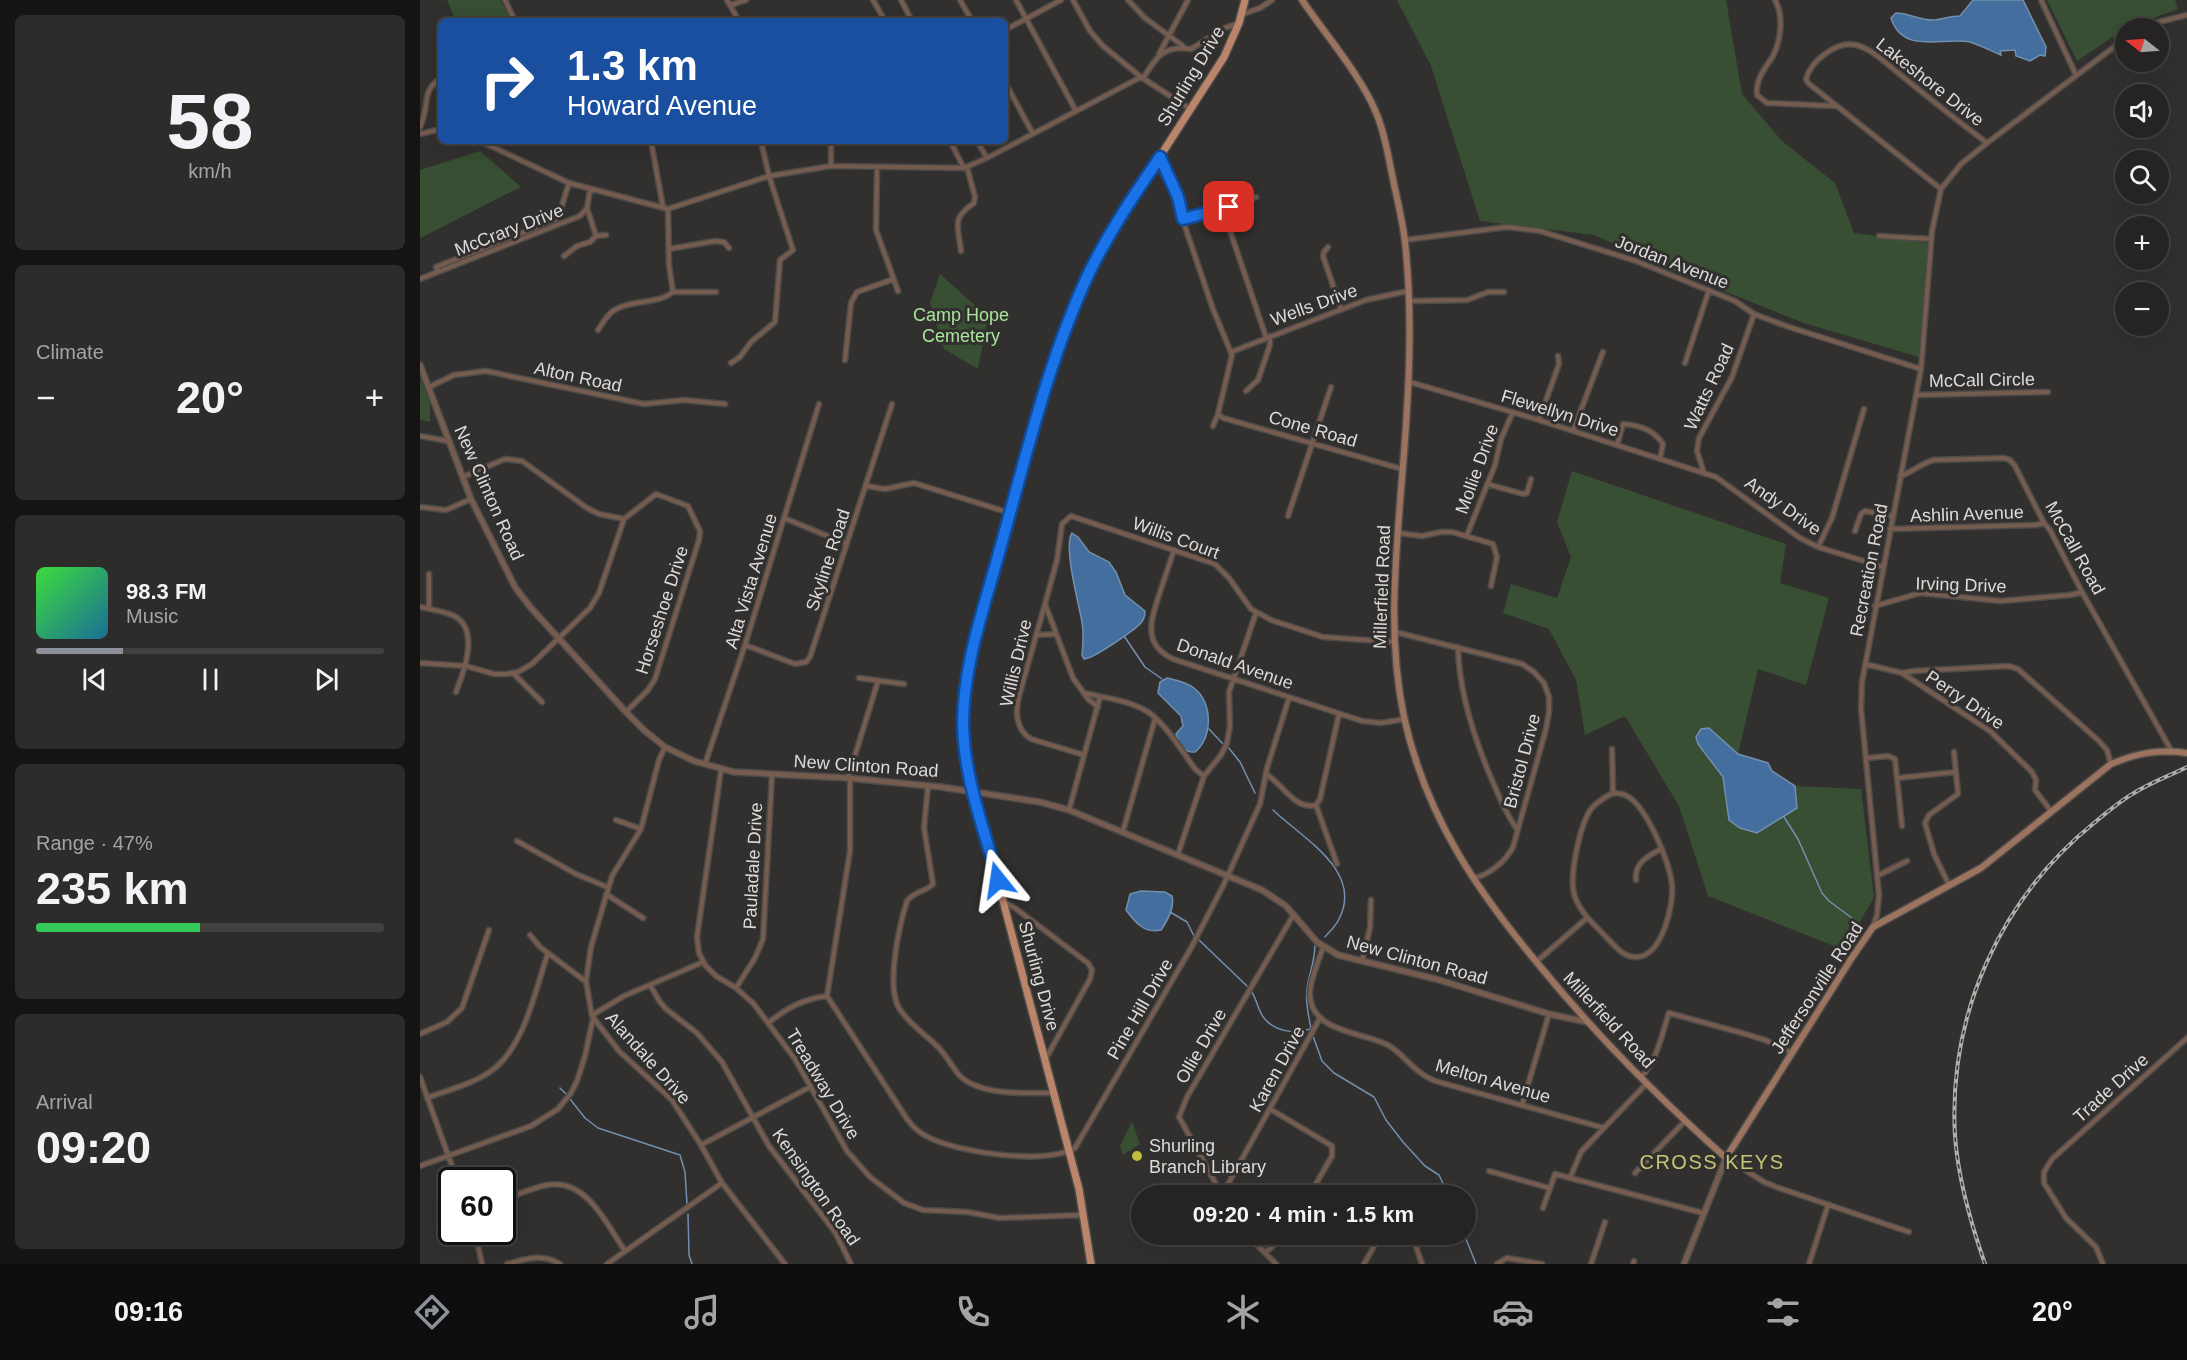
<!DOCTYPE html>
<html lang="en">
<head>
<meta charset="utf-8">
<style>
	:root { --surface:#262422; --page:#2e2c2a; --text:#f1f3f6; --muted:#a4a4a5; --line:#424140; --accent:#8c9099 }
	body { margin:0; font-family:Helvetica,sans-serif; background:var(--page); color:var(--text); height:100vh; display:flex; flex-direction:column; font-size:22px; white-space:nowrap }
	* { box-sizing:border-box; margin:0 }
	p { font-size:20px; color:var(--muted) }
	.icon { flex:none; width:33px; height:33px; fill:none; stroke:currentColor; stroke-width:2; stroke-linecap:round; stroke-linejoin:round }
	.map { position:relative; flex:1; overflow:hidden }
	.sheet { display:flex; flex-direction:column; gap:15px; padding:15px; background:#151413; width:420px }
	.sheet>* { flex:none }
	.hud { position:absolute; left:18px; top:18px; width:570px; height:126px; border-radius:9px; box-shadow:0 6px 24px #0002,0 0 0 2px var(--line); background:#1a4fa0; color:#fff; overflow:hidden }
	.needle { width:39px; rotate:287deg }
	.controls { position:absolute; left:1695px; top:18px; display:grid; gap:12px }
	.controls a { display:grid; place-items:center; width:54px; height:54px; border-radius:50%; background:var(--surface); box-shadow:0 6px 24px #0002,0 0 0 2px var(--line); font-size:30px }
	.speed { position:absolute; left:18px; top:1167px; display:flex; gap:12px; font-size:30px; font-weight:700; text-align:center }
	.speed>* { display:grid; place-content:center; width:78px; height:78px; border-radius:50%; background:var(--surface); box-shadow:0 6px 24px #0002,0 0 0 2px var(--line); line-height:1 }
	.speed .limit { border:3px solid #111; border-radius:9px; background:#fff; color:#111 }
	.pin { position:absolute; display:grid; place-items:center; width:51px; height:51px; color:#fff; margin:-26px; border-radius:12px; box-shadow:0 3px 9px #0006 }
	.me { position:absolute; width:66px; margin:-33px; rotate:345deg; stroke-linejoin:round; filter:drop-shadow(0 0 4px #0008) }
	.turn { display:flex; align-items:center; gap:21px; height:126px; padding:0 30px; font-size:27px }
	.turn .icon { width:78px; height:78px; stroke-width:2.5 }
	.turn b { display:block; font-size:42px; line-height:51px }
	.big { font-size:45px; font-weight:700; line-height:1.1 }
	.sheet .card { flex:1; display:flex; flex-direction:column; justify-content:center; gap:9px; min-width:0; padding:0 21px; border-radius:9px; background:var(--page) }
	.sheet .dial { align-items:center; gap:0 }
	.dial b { font-size:78px; line-height:1 }
	.song { display:flex; align-items:center; gap:18px }
	.cover { width:72px; height:72px; border-radius:9px; background:linear-gradient(135deg,hsl(120 70% 55%),hsl(200 70% 35%)) }
	.played { height:6px; border-radius:3px; background:linear-gradient(90deg,var(--accent) 25%,var(--line) 25%) }
	.keys { display:flex; justify-content:space-around; direction:ltr }
	.heat { display:flex; justify-content:space-between; align-items:center; font-size:33px; direction:ltr }
	.charge { height:9px; border-radius:4px; background:linear-gradient(90deg,#34c759 47%,var(--line) 0) }
	.trip { position:absolute; left:711px; top:1185px; width:345px; height:60px; border-radius:30px; background:var(--surface); box-shadow:0 6px 24px #0002,0 0 0 2px var(--line); font-weight:700; line-height:60px; text-align:center }
	.tab-bar { display:flex; height:96px; justify-content:space-around; align-items:center; background:#0f0e0e; color:var(--muted) }
	.tab-bar .icon { width:42px; height:42px }
	.tab-bar .active { color:var(--accent) }
	.tab-bar b { font-size:27px; color:var(--text) }
	main { display:flex; flex:1; min-height:0 }
	.map>svg:first-child { display:block }
</style>
</head>
<body>
<main>
<section class="sheet">
<div class="card dial"><b>58</b><p>km/h</p></div>
<div class="card"><p>Climate</p>
<div class="heat"><a>−</a><b class="big">20°</b><a>+</a></div>
</div>
<div class="card">
<div class="song"><i class="cover"></i><div><b>98.3 FM</b><p>Music</p></div></div>
<div class="played"></div>
<div class="keys"><svg class="icon" aria-label="previous" viewBox="0 0 24 24"><path d="M18 5L8 12l10 7zM5 5v14"/></svg><svg class="icon" aria-label="pause" viewBox="0 0 24 24"><path d="M8 5v14M16 5v14"/></svg><svg class="icon" aria-label="next" viewBox="0 0 24 24"><path d="M6 5l10 7-10 7zM19 5v14"/></svg></div>
</div>
<div class="card"><p>Range · 47%</p><b class="big">235 km</b><div class="charge"></div></div>
<div class="card"><p>Arrival</p><b class="big">09:20</b></div>
</section>
<div class="map">
<svg width="1767" height="1264" viewBox="0 0 1767 1264">
	<rect width="100%" height="100%" fill="#32302e"/>
	<path fill="#384f33" d="M27,0H80L92,21H36Z
		M977,0H1306L1322,94L1362,141L1415,183L1434,233L1508,243L1499,357L1384,323L1266,276L1174,235L1060,221L1011,66Z
		M1627,0H1755L1758,9L1706,28L1657,61Z
		M60,151L101,187L0,238V170Z
		M520,274L568,317L558,369L524,349L510,303Z
		M0,378L10,402V422L0,420Z
		M1152,471L1366,544L1360,583L1409,598L1386,685L1338,669L1318,754L1289,728L1278,744L1303,777L1338,833L1376,809L1375,786L1441,789L1454,897L1424,950L1288,896L1259,806L1205,716L1165,735L1156,680L1129,629L1083,613L1091,584L1137,598L1151,557L1137,522Z
		M712,1122L720,1144L703,1155L700,1146Z"/>
	<path fill="#446e9d" stroke="#728faf" stroke-width="1.5" d="M1553,0H1603L1626,47L1625,56L1620,55L1610,61L1596,56L1595,50L1580,51L1581,55C1571,51 1560,45 1550,42C1525,36 1483,56 1471,18L1476,13C1489,13 1501,21 1515,20C1523,19 1531,16 1540,16Z
		M652,533L658,537L669,552L689,562L696,572L705,595L725,611C725,616 724,620 720,624C713,631 673,659 664,659L662,655C663,645 664,633 662,622C659,604 643,547 652,533Z
		M747,678C756,680 766,682 774,688C793,702 793,738 775,752C763,753 759,744 756,734L763,726L761,716L738,693L740,682Z
		M1289,728L1318,754L1348,763L1352,771L1375,786L1377,808L1337,833L1320,828L1309,820L1303,777L1278,744L1276,737L1281,729Z
		M721,891L745,892L752,896C755,908 747,921 741,930C724,934 715,922 706,910L710,894Z"/>
	<g fill="none" stroke-linecap="round" stroke-linejoin="round">
		<path stroke="#728faf" stroke-width="1.5" d="M704,636L725,667L742,679
			M789,729L803,744
			M808,747L820,762L835,793
			M853,810C882,838 944,871 919,919C916,926 910,931 905,937
			M1364,817L1378,839L1402,893L1409,901L1440,924
			M750,912L767,922L774,936
			M779,940L827,986
			M831,991C837,999 838,1011 844,1018C855,1032 875,1034 890,1029
			M891,1029C889,1016 885,1003 887,989C889,974 895,961 895,945
			M893,1036L902,1061L914,1073L954,1097L966,1120L983,1142L1005,1166L1019,1175L1029,1196
			M140,1088L146,1094
			M150,1099L165,1118L178,1128L260,1155L265,1172L267,1204
			M268,1214L269,1255L272,1264
			M1044,1234L1056,1264"/>
		<g stroke="#4d4b4a" stroke-width="7">
			<path id="minor" d="M85,0L95,21
				M307,0L319,21
				M453,0L465,21
				M481,0L492,21
				M540,0L552,21
				M596,0L656,111
				M653,0L670,31L683,46L721,77L770,109
				M708,0L725,18L763,46
				M1355,0C1364,16 1361,40 1353,56C1345,69 1335,79 1337,95L1347,103L1415,106
				M1621,0L1656,75
				M311,5L326,0
				M823,14L840,8L852,0
				M1724,28L1739,22L1767,15
				M585,30L641,0
				M739,54L768,0
				M724,77C737,56 744,45 771,49L805,28L819,23
				M585,82L613,134
				M0,127C11,103 0,92 21,78
				M0,134L21,129
				M60,141L149,183L248,209L349,176L411,166L544,168L567,158L721,77
				M231,141L243,207
				M530,141L544,168
				M557,141L567,158
				M740,158L758,197L759,209L793,309L812,355L798,414L793,426
				M411,166V141
				M457,167L456,230L478,291
				M1521,189L1388,83L1386,79C1391,61 1417,40 1436,45C1453,49 1469,66 1482,76C1510,99 1538,121 1567,143
				M803,210L846,337
				M763,219L803,210L836,197
				M176,236L186,235
				M1459,236L1511,239
				M985,240L1087,227L1120,231L1216,261L1315,301L1334,314L1369,327L1501,369
				M908,247L904,252L903,256L921,309
				M249,249L295,241L304,242L309,248
				M541,251C538,225 531,219 554,203L555,197L547,167
				M144,256L157,246L170,242L176,236L167,208
				M18,272L16,267L135,220L138,218L149,183
				M0,279L160,216L167,208L170,190
				M253,292H296
				M989,301L1047,300L1068,292H1084
				M178,330C182,324 187,315 193,311C211,299 237,305 253,292L249,265L248,209
				M811,352L946,300L988,291
				M425,360L431,303L437,292L474,279
				M311,363L320,357L331,342L355,322L360,260L373,250L349,176L341,141
				M1265,363L1289,290
				M987,383H993L1119,420L1296,477L1380,538L1398,547L1463,567
				M9,387L34,375L66,371L224,404L264,400L305,404
				M826,391L838,380L850,345V336
				M1496,395L1628,392
				M798,414L803,418L982,469
				M1119,420L1139,364L1138,356
				M1153,431L1183,352
				M0,436L28,441
				M1197,445L1203,424C1220,425 1234,430 1243,444L1240,459
				M1284,473L1277,451L1279,438L1312,377L1334,314
				M1480,476C1493,472 1501,463 1514,460L1584,458L1590,460L1595,466L1624,523L1630,530L1662,592L1751,750
				M43,477L85,459L102,461L167,508L179,514L204,519
				M1067,484L1103,494L1107,493L1111,479
				M446,486L465,489L494,483L590,513
				M0,507L26,510L51,499
				M868,516L911,387
				M364,518L427,544
				M1470,529L1616,525L1624,523
				M1435,531L1441,514L1445,511L1472,516
				M978,533L1002,536L1021,532H1032L1073,544L1077,557L1071,586
				M1047,535L1075,465L1081,439L1093,412
				M1398,547L1412,518L1444,409
				M754,550C749,565 744,580 739,595C731,621 722,644 753,659L942,721L961,723L985,719
				M625,604L599,696C595,712 596,730 611,739L664,755
				M1455,606L1500,593L1581,601L1650,595L1662,592
				M0,607C10,609 22,611 32,615C61,627 44,672 36,692
				M9,609V574
				M975,632L1102,664L1114,672L1124,683L1129,697V712L1126,729L1093,847C1086,861 1068,876 1053,878
				M616,635L636,634
				M325,645L375,664L386,662L390,657L472,404
				M1038,647C1039,695 1056,744 1075,787C1081,801 1088,817 1097,829
				M0,663L46,666L74,674H86L98,672L112,664L170,608L179,593L204,519L236,494L268,506L280,531L279,540L235,679L228,690L206,712
				M1445,664L1482,673L1570,731L1612,772L1616,780L1615,790L1631,811
				M1482,673L1494,671L1589,666L1598,669L1679,741L1687,750L1691,764
				M94,674L122,702
				M439,678L484,684
				M664,693C685,698 709,700 728,712C746,724 763,753 776,770L784,776
				M678,707L668,699L653,678L625,604L637,560L642,524L651,516L795,564L809,578L831,609L851,620L903,637L974,642
				M245,747L239,760L221,829L192,876L171,947L166,981L172,1016L199,1051L252,1100L281,1145L302,1183L365,1264
				M1192,749L1193,793
				M1447,758L1468,756L1475,759L1482,826
				M285,764L325,645L399,404
				M301,770L277,937L279,953L285,965L296,976L316,988L333,1003L375,1059L427,1151L450,1177L484,1203L503,1210L547,1212L580,1218L664,1215
				M846,774C862,783 875,811 896,805L900,799L919,714
				M428,778L458,681
				M430,778V851L407,996L487,1119C493,1127 499,1133 508,1137C539,1153 624,1165 655,1148L771,948L803,886L840,804L847,768L869,698
				M1478,778L1535,772
				M508,786L504,828L513,884C506,892 494,891 487,901C479,926 466,986 479,1008C488,1023 506,1035 518,1047C527,1056 532,1067 540,1076C561,1096 606,1093 633,1093
				M1193,793C1198,793 1202,793 1207,796C1227,807 1249,861 1252,884C1254,904 1243,954 1218,957C1204,958 1197,948 1188,939C1176,926 1161,914 1155,897C1148,878 1160,825 1171,809C1177,802 1185,797 1193,793Z
				M896,805L917,864
				M649,810L680,697
				M196,820L221,829
				M703,831L735,719
				M97,841L156,874L187,887
				M758,854L784,776L801,755L807,743L810,726L809,692L836,613
				M1457,876L1487,861
				M1216,880C1214,863 1228,856 1241,849
				M1529,885L1514,854L1505,823L1509,815L1538,794L1534,752
				M186,894L223,918
				M584,902L595,908L668,963L672,970L670,979L625,1060
				M1453,927L1457,915L1459,895L1441,708L1442,682L1501,369L1512,231L1521,189L1541,164L1567,143L1706,38
				M110,935L120,947L165,981
				M903,947C899,961 891,977 890,992C888,1032 943,1032 968,1045C986,1056 993,1072 1015,1081L1184,1128
				M942,961L950,928L951,900
				M1116,962L1167,918
				M230,985L240,1002L246,1009L277,1033L302,1062L349,1146L415,1232L431,1264
				M316,988L335,958L343,939L352,775
				M348,1023C367,1008 383,999 407,996
				M0,1034L27,1022L42,1008L69,930
				M0,1077L37,1180
				M1221,1077C1237,1062 1242,1033 1249,1013L1322,1033L1345,1040L1372,1053
				M7,1098C28,1090 53,1084 71,1071C105,1047 115,990 128,953
				M1102,1105L1129,1014
				M850,1109L912,1146V1156L889,1196
				M281,1145L390,1087
				M1306,1158L1344,1182L1359,1188L1489,1232
				M0,1166L111,1126L138,1109L151,1093L157,1081L165,1056L174,1014L204,996L283,962
				M1069,1171L1129,1188
				M1215,1173L1265,1121
				M1150,1178L1161,1152L1227,1083
				M896,1184L921,1196
				M802,1195L759,1117L767,1097L874,914
				M802,1195L900,1018
				M82,1200C97,1195 112,1188 127,1185C167,1178 187,1225 205,1251
				M1123,1208L1135,1174L1283,1213
				M55,1232L62,1264
				M826,1234L856,1264
				M780,1235V1234
				M993,1238L1002,1264
				M845,1253L866,1234
				M87,1264C106,1259 122,1253 140,1264
				M187,1264L302,1183
				M944,1264L961,1234
				M1077,1264L1087,1258L1122,1264
				M1171,1264L1185,1222
				M1213,1264L1214,1261
				M1389,1264L1408,1205
				M1683,1264L1676,1247L1646,1218L1624,1183V1172L1632,1159L1767,1038"/>
		</g>
		<g stroke="#4d4b4a" stroke-width="8">
			<path id="tertiary" d="M0,365L51,499L95,587L111,608L206,712L225,731L245,747L274,761L314,772L428,778L521,787L620,802L649,810L842,890L866,906L897,942L918,955L1016,979L1129,1014L1167,1022
				M1264,1264L1306,1158"/>
		</g>
		<g stroke="#4d4b4a" stroke-width="9">
			<path id="secondary" d="M882,0C905,34 943,78 957,115C966,137 969,161 974,184C978,203 983,223 985,242C994,323 988,408 981,490C975,566 968,641 984,717C1006,818 1059,894 1124,971C1179,1038 1241,1100 1306,1158L1431,959L1453,927L1561,868L1691,764C1717,753 1739,749 1767,753"/>
		</g>
		<g stroke="#4d4b4a" stroke-width="10">
			<path id="primary" d="M671,1264L659,1189L548,768L544,723V700L550,660L601,475L641,342L658,298L687,239L804,57L819,23L825,0"/>
		</g>
		<use href="#minor" stroke="#765c4f" stroke-width="4"/>
		<use href="#tertiary" stroke="#765c4f" stroke-width="5"/>
		<use href="#secondary" stroke="#9c735f" stroke-width="6"/>
		<use href="#primary" stroke="#ba856b" stroke-width="7"/>
		<g stroke="#b0aeac" stroke-width="4">
			<path id="rail" d="M1565,1264C1551,1224 1538,1178 1535,1136C1528,1015 1580,899 1674,823C1686,813 1700,801 1714,793C1730,783 1749,776 1767,767"/>
		</g>
		<use href="#rail" stroke="#32302e" stroke-width="1.5" stroke-dasharray="4.5" stroke-linecap="butt"/>
	</g>
	<g fill="none" stroke-linecap="round" stroke-linejoin="round">
		<g stroke="#114b97" stroke-width="15">
			<path id="route" d="M578,880C564,829 543,775 543,721C544,662 565,605 580,549C606,457 628,360 669,273C689,232 714,195 740,157L758,197L763,219L809,207"/>
		</g>
		<use href="#route" stroke="#1a73e8" stroke-width="10"/>
	</g>
	<circle fill="#c2bd3f" stroke="#32302e" stroke-width="2" cx="717" cy="1156" r="6"/>
	<g text-anchor="middle" dominant-baseline="central" stroke-width="6" stroke-linejoin="round" paint-order="stroke">
		<g font-size="18" fill="#dddbda" stroke="#32302e">
			<text transform="translate(771 76) rotate(-59)">Shurling Drive</text>
			<text transform="translate(1510 82) rotate(38)">Lakeshore Drive</text>
			<text transform="translate(89 230) rotate(-21)">McCrary Drive</text>
			<text transform="translate(1252 262) rotate(21)">Jordan Avenue</text>
			<text transform="translate(894 305) rotate(-20)">Wells Drive</text>
			<text transform="translate(158 377) rotate(12)">Alton Road</text>
			<text transform="translate(1562 380) rotate(-1)">McCall Circle</text>
			<text transform="translate(1289 387) rotate(-65)">Watts Road</text>
			<text transform="translate(1140 413) rotate(17)">Flewellyn Drive</text>
			<text transform="translate(893 429) rotate(16)">Cone Road</text>
			<text transform="translate(1057 469) rotate(-70)">Mollie Drive</text>
			<text transform="translate(69 493) rotate(66)">New Clinton Road</text>
			<text transform="translate(1363 506) rotate(35)">Andy Drive</text>
			<text transform="translate(1547 514) rotate(-2)">Ashlin Avenue</text>
			<text transform="translate(756 538) rotate(20)">Willis Court</text>
			<text transform="translate(1655 548) rotate(61)">McCall Road</text>
			<text transform="translate(408 560) rotate(-72)">Skyline Road</text>
			<text transform="translate(1449 570) rotate(-79)">Recreation Road</text>
			<text transform="translate(331 581) rotate(-73)">Alta Vista Avenue</text>
			<text transform="translate(1541 585) rotate(2)">Irving Drive</text>
			<text transform="translate(962 587) rotate(-88)">Millerfield Road</text>
			<text transform="translate(242 610) rotate(-72)">Horseshoe Drive</text>
			<text transform="translate(596 663) rotate(-77)">Willis Drive</text>
			<text transform="translate(815 664) rotate(19)">Donald Avenue</text>
			<text transform="translate(1545 700) rotate(34)">Perry Drive</text>
			<text transform="translate(1102 761) rotate(-75)">Bristol Drive</text>
			<text transform="translate(446 766) rotate(4)">New Clinton Road</text>
			<text transform="translate(333 866) rotate(-87)">Pauladale Drive</text>
			<text transform="translate(997 960) rotate(15)">New Clinton Road</text>
			<text transform="translate(619 976) rotate(75)">Shurling Drive</text>
			<text transform="translate(1397 988) rotate(-57)">Jeffersonville Road</text>
			<text transform="translate(720 1009) rotate(-60)">Pine Hill Drive</text>
			<text transform="translate(1189 1020) rotate(47)">Millerfield Road</text>
			<text transform="translate(781 1046) rotate(-60)">Ollie Drive</text>
			<text transform="translate(228 1058) rotate(48)">Alandale Drive</text>
			<text transform="translate(857 1069) rotate(-61)">Karen Drive</text>
			<text transform="translate(1073 1081) rotate(16)">Melton Avenue</text>
			<text transform="translate(403 1084) rotate(59)">Treadway Drive</text>
			<text transform="translate(1691 1088) rotate(-42)">Trade Drive</text>
			<text transform="translate(396 1187) rotate(55)">Kensington Road</text>
		</g>
		<g font-size="18" fill="#a6e49a" stroke="#32302e">
			<text x="541" y="315">Camp Hope<tspan x="541" dy="21">Cemetery</tspan></text>
		</g>
		<g font-size="18" fill="#dddbda" stroke="#32302e" text-anchor="start">
			<text x="729" y="1146">Shurling<tspan x="729" dy="21">Branch Library</tspan></text>
		</g>
		<g font-size="20" letter-spacing="1.5" fill="#c6c476" stroke="#32302e">
			<text x="1292" y="1162">CROSS KEYS</text>
		</g>
	</g>
</svg>
<div class="controls">
<a><svg class="needle" viewBox="-14 -14 28 28"><path d="M0-13l5 13h-10z" fill="#e53935"/><path d="M0 13l5-13h-10z" fill="#a4a4a5"/></svg></a>
<a><svg class="icon" aria-label="sound" viewBox="0 0 24 24"><path d="M4 9h4l5-4v14l-5-4H4zM17 9q2 3 0 6"/></svg></a>
<a><svg class="icon" aria-label="search" viewBox="0 0 24 24"><circle cx="10" cy="10" r="6"/><path d="M15 15l6 6"/></svg></a>
<a>+</a>
<a>−</a>
</div>
<div class="speed"><div class="limit">60</div></div>
<div class="pin" style="left:809px;top:207px;background:#d93025"><svg class="icon" aria-label="arrive" viewBox="0 0 24 24"><path d="M6 21V4h12l-3 4 3 4H6"/></svg></div>
<svg class="me" style="left:578px;top:880px" viewBox="-20 -20 40 40"><path d="M0-17L14 15 0 8-14 15z" fill="#1a73e8" stroke="#fff" stroke-width="4"/></svg>
<div class="trip">09:20 · 4 min · 1.5 km</div>
<div class="hud">
<div class="turn"><svg class="icon" aria-label="right" viewBox="0 0 24 24"><path d="M7 20v-9h11M14 6l5 5-5 5"/></svg><div><b>1.3 km</b>Howard Avenue</div></div>
</div>
</div>
</main>
<nav class="tab-bar">
<b>09:16</b>
<svg class="icon active" aria-label="directions" viewBox="0 0 24 24"><path d="M12 3l9 9-9 9-9-9zM9 14v-3h6M13 9l2 2-2 2"/></svg>
<svg class="icon" aria-label="music" viewBox="0 0 24 24"><path d="M9 18V5l10-2v13"/><circle cx="6" cy="18" r="3"/><circle cx="16" cy="16" r="3"/></svg>
<svg class="icon" aria-label="phone" viewBox="0 0 24 24"><path d="M5 4h4l2 5-3 2q2 4 5 5l2-3 5 2v4C11 20 4 13 5 4z"/></svg>
<svg class="icon" aria-label="climate" viewBox="0 0 24 24"><path d="M12 3v18M4 7l16 10M4 17L20 7"/></svg>
<svg class="icon" aria-label="car" viewBox="0 0 24 24"><path d="M5 17H2v-5l4-1 3-4h7l3 4 3 1v5h-3M9 17h6M6 11h13"/><circle cx="7" cy="17" r="2"/><circle cx="17" cy="17" r="2"/></svg>
<svg class="icon" aria-label="filters" viewBox="0 0 24 24"><path d="M4 7h16M4 17h16"/><circle cx="9" cy="7" r="2"/><circle cx="15" cy="17" r="2"/></svg>
<b>20°</b>
</nav>
</body>
</html>
